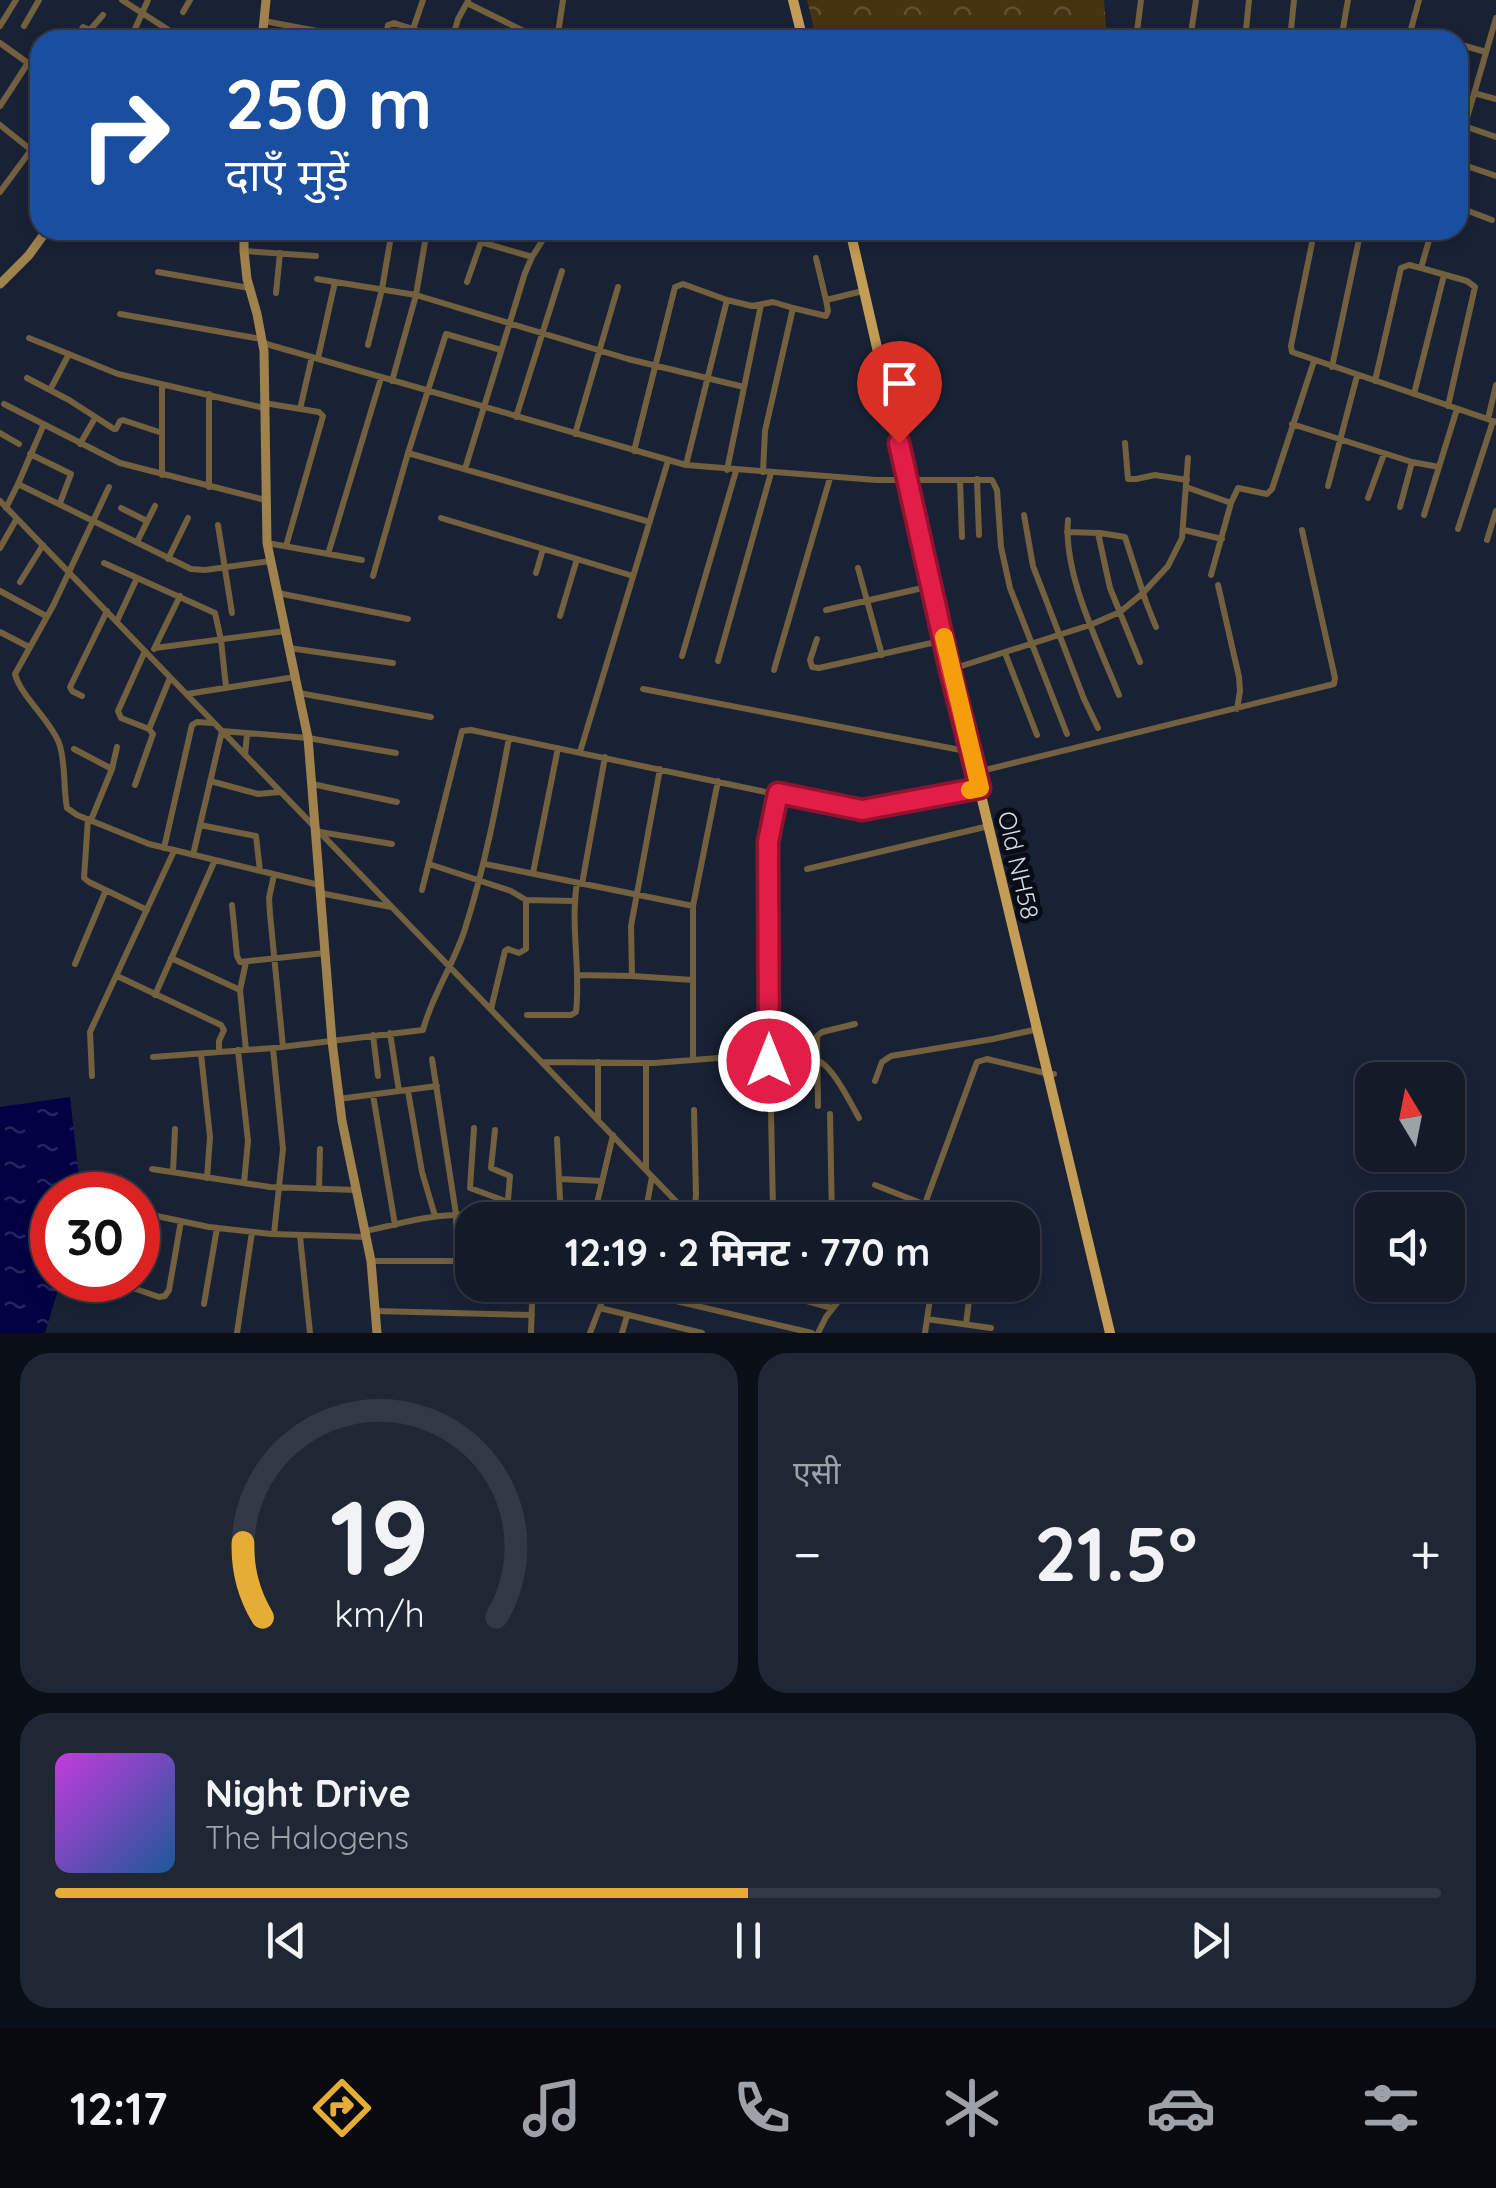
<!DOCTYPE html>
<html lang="hi">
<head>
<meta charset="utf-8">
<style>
	:root { --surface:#131a28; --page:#202734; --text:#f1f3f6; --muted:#9da1a8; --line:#323845; --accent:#e6ad36 }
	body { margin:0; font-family:Quicksand,"Noto Sans Devanagari",sans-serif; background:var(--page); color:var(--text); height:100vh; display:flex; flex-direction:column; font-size:38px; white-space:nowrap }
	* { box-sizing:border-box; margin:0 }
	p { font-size:32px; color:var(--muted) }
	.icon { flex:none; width:55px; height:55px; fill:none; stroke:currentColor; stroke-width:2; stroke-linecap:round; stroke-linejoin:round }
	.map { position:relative; height:1333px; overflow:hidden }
	.panel { display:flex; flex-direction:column; gap:20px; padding:20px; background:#0a0e16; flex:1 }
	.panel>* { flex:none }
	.hud { position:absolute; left:30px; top:30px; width:1438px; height:210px; border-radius:30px; box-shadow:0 5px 15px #0003,0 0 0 2px var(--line); background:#1a4fa0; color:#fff; overflow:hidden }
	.needle { width:65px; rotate:350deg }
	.tools { position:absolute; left:1355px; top:1062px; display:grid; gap:20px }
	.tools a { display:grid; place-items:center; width:110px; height:110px; border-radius:20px; background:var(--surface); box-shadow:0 5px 15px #0003,0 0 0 2px var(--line); font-size:50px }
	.speed { position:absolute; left:30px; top:1172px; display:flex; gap:20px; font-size:50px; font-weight:700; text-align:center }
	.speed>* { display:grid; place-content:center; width:130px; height:130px; border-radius:50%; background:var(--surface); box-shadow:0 5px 15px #0003,0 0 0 2px var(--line); line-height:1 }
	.speed .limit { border:15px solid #d22; background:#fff; color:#111 }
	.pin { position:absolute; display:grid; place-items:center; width:85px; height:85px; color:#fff; margin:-102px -42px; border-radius:50% 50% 50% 0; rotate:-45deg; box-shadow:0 0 10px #0007 }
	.pin .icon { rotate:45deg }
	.me { position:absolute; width:110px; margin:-55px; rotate:0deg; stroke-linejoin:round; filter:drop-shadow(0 0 8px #0008) }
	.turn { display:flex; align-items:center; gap:35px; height:210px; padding:0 30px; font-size:45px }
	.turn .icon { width:130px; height:130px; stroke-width:2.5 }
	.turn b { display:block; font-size:70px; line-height:85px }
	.big { font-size:75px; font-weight:700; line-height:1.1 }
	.panel .card { flex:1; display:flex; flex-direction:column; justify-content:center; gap:15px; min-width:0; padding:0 35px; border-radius:30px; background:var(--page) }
	.panel .dial { align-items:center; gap:0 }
	.dial svg { height:260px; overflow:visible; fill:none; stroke:var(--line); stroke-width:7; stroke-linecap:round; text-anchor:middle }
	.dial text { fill:var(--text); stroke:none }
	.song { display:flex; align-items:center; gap:30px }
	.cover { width:120px; height:120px; border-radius:15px; background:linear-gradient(135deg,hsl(290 70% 55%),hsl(210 70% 35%)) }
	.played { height:10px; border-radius:5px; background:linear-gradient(90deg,var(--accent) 50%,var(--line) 50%) }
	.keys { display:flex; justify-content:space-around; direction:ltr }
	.heat { display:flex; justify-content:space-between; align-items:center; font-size:55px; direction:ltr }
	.panel .tiles { flex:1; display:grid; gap:20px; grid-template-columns:1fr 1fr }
	.card:last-child { grid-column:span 2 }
	.trip { position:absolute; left:455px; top:1202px; width:585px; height:100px; border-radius:30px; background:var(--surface); box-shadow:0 5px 15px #0003,0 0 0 2px var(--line); font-weight:700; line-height:100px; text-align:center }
	.dock { display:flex; height:160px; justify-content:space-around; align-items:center; background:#080a10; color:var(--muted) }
	.dock .icon { width:70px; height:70px }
	.dock .on { color:var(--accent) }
	.dock b { font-size:45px; color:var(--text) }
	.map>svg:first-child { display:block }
</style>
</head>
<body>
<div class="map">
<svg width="1496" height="1333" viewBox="0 0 1496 1333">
	<defs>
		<pattern id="park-crowns" width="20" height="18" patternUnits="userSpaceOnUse" patternTransform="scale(2.5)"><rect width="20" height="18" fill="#46330f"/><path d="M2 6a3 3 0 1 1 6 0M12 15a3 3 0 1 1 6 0" fill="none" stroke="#605032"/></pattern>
		<pattern id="water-ripples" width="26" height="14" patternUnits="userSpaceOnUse" patternTransform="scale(2.5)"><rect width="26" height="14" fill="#010143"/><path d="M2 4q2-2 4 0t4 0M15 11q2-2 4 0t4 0" fill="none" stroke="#25255e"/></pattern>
	</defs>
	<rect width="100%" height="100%" fill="#192235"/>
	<path fill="url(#park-crowns)" d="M807,0H1104L1107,40H817Z"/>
	<path fill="url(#water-ripples)" d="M70,1097L81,1195H52V1280H61L45,1333H0V1107Z"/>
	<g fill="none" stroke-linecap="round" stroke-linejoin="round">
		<path stroke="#72603f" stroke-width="6" d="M122,0L184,40
			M467,3L542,40
			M183,12L190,0
			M264,21L365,40
			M0,26L16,0
			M24,26L39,0
			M413,29L423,0
			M1137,36L1175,40
			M75,40L83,27L90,30L103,15
			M130,40L148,0
			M299,40L301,28
			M385,40L388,25L394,23L447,40
			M452,40L458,19L468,1
			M557,40L563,0
			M1136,40L1141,0
			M1190,40L1196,0
			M1245,40L1249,0
			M1290,40L1294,0
			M1341,40L1348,0
			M1408,40L1419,0
			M1440,40H1441
			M0,43L28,63L0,106
			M1458,44L1486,52
			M1474,93L1496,99
			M35,123L40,114
			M0,125L40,157
			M1464,126L1496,137
			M1458,149L1496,18
			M1458,163L1496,176
			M0,192L31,150
			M1458,207L1492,220
			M208,230L244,235
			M312,230L349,234L354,233L355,230
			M488,230L481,242L532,257
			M1432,230L1421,268L1467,281L1475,287L1448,406
			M1334,239L1336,230
			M1312,243L1291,346L1292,352L1496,422
			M244,251L316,256
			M816,258L826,300
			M158,272L249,288
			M317,279L416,295L628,359L744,387
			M467,282L481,242
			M276,293L280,253
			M120,314L261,339
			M29,338L118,374L264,408
			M263,343L686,465L876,480H992L997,490L1001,547L1010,588L1067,734
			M368,345L382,289L392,230
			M318,358L335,282
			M1332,367L1361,230
			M27,378L69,400L114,429H116L120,421L123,420L162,433
			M392,381L416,295L427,230
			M1375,381L1401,268L1409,265L1421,268
			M162,385V475
			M50,390L69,354
			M209,394V487
			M1414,394L1444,275
			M264,403L319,412L323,416L286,546
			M4,404L120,463L265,500
			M300,409L312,357
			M516,417L562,271
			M1488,419L1496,385
			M1292,424L1412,462L1400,507
			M0,433L19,444
			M575,434L618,287
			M1125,443L1128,479H1136L1155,475L1187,480
			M80,444L95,418
			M634,451L675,287L683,284L727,300
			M408,453L650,522
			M30,454L71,474L60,503
			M1412,462L1439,467
			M686,465L727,300L752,306L773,302L793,308
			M465,469L525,273L532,257L549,230
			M727,470L761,305
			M763,472L765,431L793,308L826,316L828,311L826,300L863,291
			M977,479L979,535
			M960,480L962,537
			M18,484L44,424
			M1328,486L1357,376
			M109,487L53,606L15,674C21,697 50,719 59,743C66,762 63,787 67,808L77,815L149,844L319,885
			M1186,487L1231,503
			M1368,498L1384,454
			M0,501L694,1220
			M6,508L18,484L191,569L205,570L271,561
			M121,508L147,521
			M1024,515L1033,566L1084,699L1098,728
			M1424,515L1457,409
			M441,518L633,576
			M1068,520C1063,574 1099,645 1119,695
			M218,525L232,613
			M1458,529L1493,421
			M1184,530L1222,539
			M1067,532L1100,533L1125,537L1146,602L1156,627
			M1098,533L1110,588L1140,662
			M1487,540L1496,511
			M137,542L155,506
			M267,543L362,560
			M0,548L16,520
			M328,554L381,378
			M168,559L188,518
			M104,563L215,613L221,640L226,687
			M858,568L882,655
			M536,573L543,549
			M1211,575L1231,503L1238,488L1267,494L1272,489L1314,361
			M373,576L408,453L446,334L501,350
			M20,582L43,545
			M1218,585L1239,677L1240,691L1237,709
			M0,591L46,616
			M278,593L408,619
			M826,610L931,586
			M560,616L577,559
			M117,621L137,578
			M0,632L29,647
			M817,639L810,660L812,667L819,668L945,640
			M155,648L285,631
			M289,648L393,663
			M154,649L180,596
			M1005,653L1037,735
			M682,656L736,471
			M718,661L771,473
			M952,669L1090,625L1120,612L1143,593L1168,566L1182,538L1188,458
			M774,670L830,478
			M643,689L971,752
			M299,693L431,717
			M187,694L295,677
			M82,696L72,691L70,687L107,611
			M149,729L170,678
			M74,749L112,769
			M580,752L668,461
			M245,755L247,734
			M981,771L1334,684L1335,678L1302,530
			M210,781L258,794L280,792
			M312,784L397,802
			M135,785L153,734L149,729L121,718L118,711L145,651
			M88,819L84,878L89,882L147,910
			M91,820L112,769L117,747
			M200,825L256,836L260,871
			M320,832L392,844
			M164,848L192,725L197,722L212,723
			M193,855L222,731L308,738L396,753
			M429,864L511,891L526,900L574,901
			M485,864L693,906
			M807,869L989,826
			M533,873L558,748
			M274,875L269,898L270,914L283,1047
			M582,884L605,757
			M422,890L462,731L471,730L851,810L874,809L979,788
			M320,893L391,907
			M232,905L237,956L240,962L325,953
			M171,958L240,990
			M75,964L106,890
			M577,975L632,976L693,980
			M117,976L221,1025L224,1030L219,1041V1052
			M632,976L631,926L660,769
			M155,995L215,860
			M491,1009L505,951L508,949L519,953L526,949V900
			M527,1015H571L576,1012C581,969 570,926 577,883
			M390,1033L399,1091L437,1086
			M373,1035L378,1076
			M273,1048L283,1149L274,1234
			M238,1050L248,1141L244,1183
			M246,1050L240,990L246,962
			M201,1054L210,1137L207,1178
			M153,1057L273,1048L423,1030C432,995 454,964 465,929C485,866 497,803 509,738
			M432,1059L456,1214L457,1262
			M693,1060V906L718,781
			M769,1061C784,1060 804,1056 817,1060C833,1066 851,1104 859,1118
			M542,1062L654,1063L769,1054
			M598,1062V1119
			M92,1076L90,1032L174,851
			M875,1081L882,1062L891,1056L993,1039L1038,1029
			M408,1091L422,1172L435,1216
			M373,1095L395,1225
			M339,1099L399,1091
			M770,1102L768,842L778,793
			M818,1106L817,1036L822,1032L855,1024
			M771,1112L773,1210L779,1216L794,1220
			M830,1114L832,1220
			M474,1128L470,1188L508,1202
			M495,1130L491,1168L510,1176L508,1200L513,1220
			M557,1139L561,1220
			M152,1169L270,1187L356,1190
			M646,1169V1063
			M173,1172L175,1129
			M560,1179L602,1181
			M875,1185L926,1205
			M319,1189L320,1149
			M694,1219L696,1194L694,1110
			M593,1220L613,1135
			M644,1220L652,1177
			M919,1220L977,1062L987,1059L1049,1074H1054
			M366,1231C394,1225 424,1216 454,1215C475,1214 489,1214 511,1210
			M300,1236L310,1333
			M138,1253L144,1216L147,1214L209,1227L271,1234L367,1237
			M371,1261H472
			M110,1280L159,1297L165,1296L169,1290L181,1221
			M521,1285L523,1296L530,1299L532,1303L531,1333
			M749,1285L832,1308
			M531,1301L573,1294L602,1302
			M204,1304L217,1228
			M600,1308L702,1333
			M376,1311L532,1315
			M927,1319L991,1328
			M966,1324L971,1285
			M237,1333L252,1232
			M590,1333L606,1291L612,1286L812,1333
			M622,1333L627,1316
			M818,1333L826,1317L851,1285
			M925,1333L932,1285"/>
		<path stroke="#a0824c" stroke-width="9" d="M262,40L266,0
			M244,230V251L247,279L257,314L264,351L267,543L308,738L332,1041L342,1121L371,1261L377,1333
			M0,284L29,255L47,230"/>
		<path stroke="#c39c55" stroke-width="10" d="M793,0L803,40
			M850,230L951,670L1110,1333"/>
	</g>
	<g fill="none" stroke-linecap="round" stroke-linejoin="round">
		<g stroke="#92132f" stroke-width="25">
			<path id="route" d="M769,1061L768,842L778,793L862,810L980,788L950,670L899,443"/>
		</g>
		<use href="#route" stroke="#e11d48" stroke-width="18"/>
		<path stroke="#f59e0b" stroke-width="18" d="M944,637L980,788L970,790"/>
	</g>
	<g text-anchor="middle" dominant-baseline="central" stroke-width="10" stroke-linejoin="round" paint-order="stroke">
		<g font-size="25" fill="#d5dbe8" stroke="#080c14">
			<text transform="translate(1019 865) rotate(77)">Old NH58</text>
		</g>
	</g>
</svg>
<div class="tools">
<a><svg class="needle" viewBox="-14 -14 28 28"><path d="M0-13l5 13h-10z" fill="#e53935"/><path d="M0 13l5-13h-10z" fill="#9da1a8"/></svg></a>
<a><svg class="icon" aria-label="sound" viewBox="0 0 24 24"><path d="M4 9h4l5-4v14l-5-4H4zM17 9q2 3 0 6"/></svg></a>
</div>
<div class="speed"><div class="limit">30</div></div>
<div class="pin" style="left:899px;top:443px;background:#d93025"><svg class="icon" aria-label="arrive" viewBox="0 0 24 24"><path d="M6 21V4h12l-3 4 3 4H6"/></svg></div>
<svg class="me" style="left:769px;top:1061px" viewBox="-20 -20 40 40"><circle r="17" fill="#e11d48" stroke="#fff" stroke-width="3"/><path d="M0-11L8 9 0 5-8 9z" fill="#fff"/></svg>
<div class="trip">12:19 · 2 मिनट · 770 m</div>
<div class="hud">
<div class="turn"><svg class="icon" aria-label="right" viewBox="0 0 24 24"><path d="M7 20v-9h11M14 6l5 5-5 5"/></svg><div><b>250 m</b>दाएँ मुड़ें</div></div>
</div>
</div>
<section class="panel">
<div class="tiles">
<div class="card dial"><svg viewBox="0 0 100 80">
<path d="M14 69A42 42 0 1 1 86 69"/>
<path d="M14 69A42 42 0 0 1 8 46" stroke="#e6ad36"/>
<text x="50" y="56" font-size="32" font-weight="700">19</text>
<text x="50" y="72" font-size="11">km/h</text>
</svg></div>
<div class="card"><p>एसी</p>
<div class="heat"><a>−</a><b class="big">21.5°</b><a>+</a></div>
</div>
<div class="card">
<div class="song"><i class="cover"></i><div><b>Night Drive</b><p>The Halogens</p></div></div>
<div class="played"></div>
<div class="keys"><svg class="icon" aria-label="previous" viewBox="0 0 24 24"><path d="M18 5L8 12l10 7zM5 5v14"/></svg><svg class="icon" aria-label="pause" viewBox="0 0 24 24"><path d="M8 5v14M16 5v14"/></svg><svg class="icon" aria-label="next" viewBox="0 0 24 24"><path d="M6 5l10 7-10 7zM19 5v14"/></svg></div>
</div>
</div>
</section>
<nav class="dock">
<b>12:17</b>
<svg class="icon on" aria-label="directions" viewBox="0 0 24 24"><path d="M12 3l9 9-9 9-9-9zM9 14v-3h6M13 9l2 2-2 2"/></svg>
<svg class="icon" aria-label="music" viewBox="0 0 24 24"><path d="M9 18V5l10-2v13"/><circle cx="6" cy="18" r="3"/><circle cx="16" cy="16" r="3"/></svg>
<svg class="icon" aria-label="phone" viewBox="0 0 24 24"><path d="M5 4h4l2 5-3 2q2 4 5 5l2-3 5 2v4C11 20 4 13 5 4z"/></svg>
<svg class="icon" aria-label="climate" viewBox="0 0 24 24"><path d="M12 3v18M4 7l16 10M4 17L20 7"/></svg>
<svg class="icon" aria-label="car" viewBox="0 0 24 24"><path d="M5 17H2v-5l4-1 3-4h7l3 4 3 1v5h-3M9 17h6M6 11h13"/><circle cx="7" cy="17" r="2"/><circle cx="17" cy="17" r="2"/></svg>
<svg class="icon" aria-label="filters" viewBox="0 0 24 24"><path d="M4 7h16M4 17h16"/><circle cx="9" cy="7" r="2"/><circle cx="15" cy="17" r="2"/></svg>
</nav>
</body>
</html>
